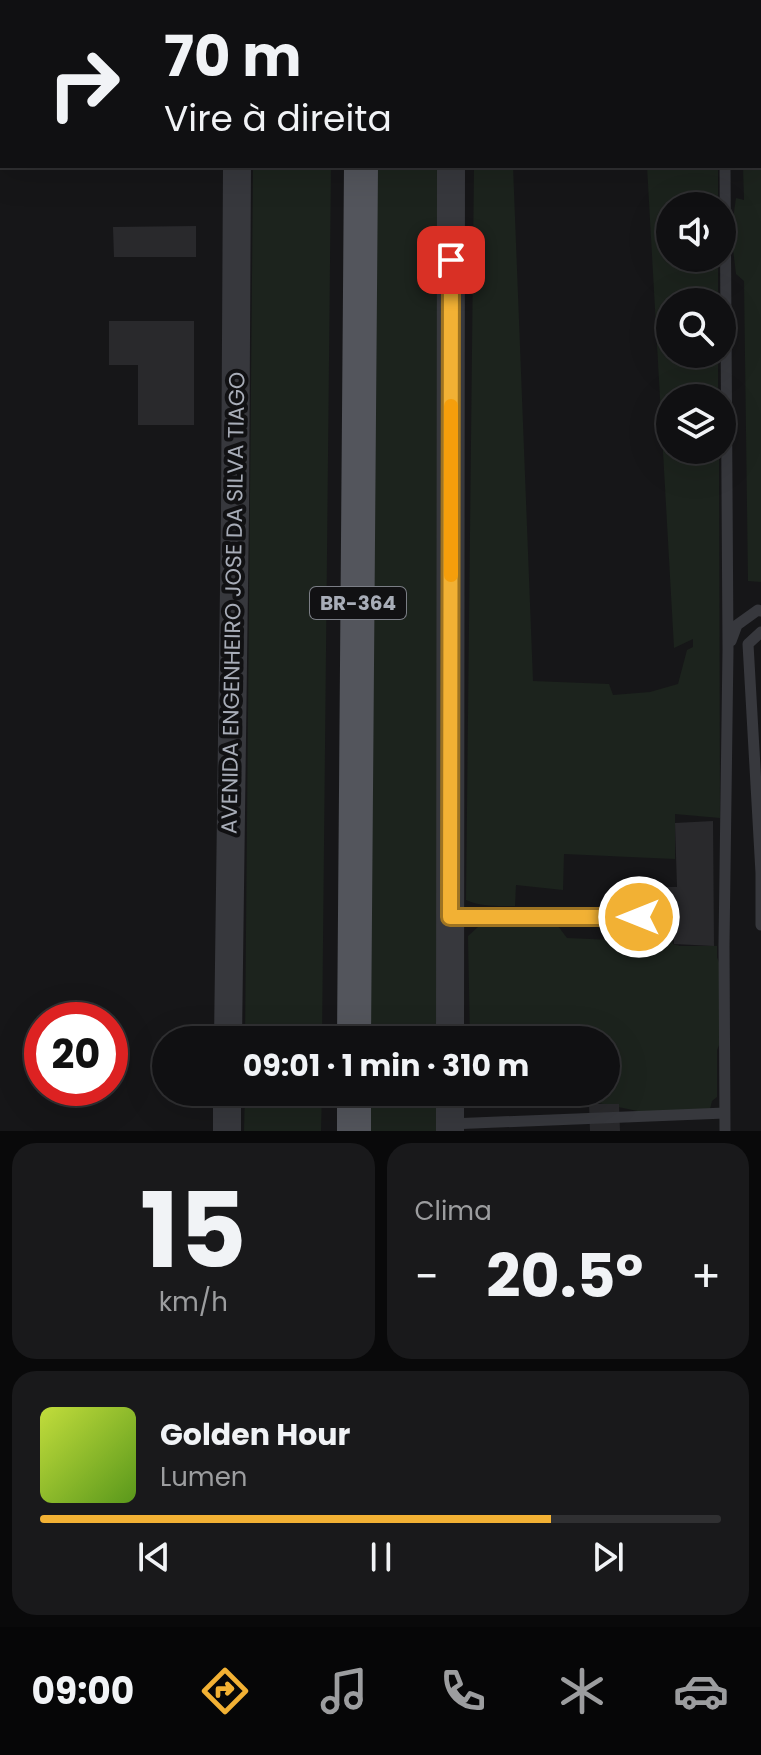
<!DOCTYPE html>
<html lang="pt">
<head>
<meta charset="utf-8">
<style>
	:root { --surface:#101012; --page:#19191b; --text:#f1f3f6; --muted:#9c9d9f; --line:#303032; --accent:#f2b134 }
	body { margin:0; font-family:Poppins,sans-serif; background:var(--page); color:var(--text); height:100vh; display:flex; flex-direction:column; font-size:30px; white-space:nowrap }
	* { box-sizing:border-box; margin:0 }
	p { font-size:26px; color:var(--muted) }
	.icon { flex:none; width:44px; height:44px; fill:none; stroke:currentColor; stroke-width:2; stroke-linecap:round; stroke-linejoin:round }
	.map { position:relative; height:1131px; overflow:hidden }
	.drawer { display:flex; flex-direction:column; gap:12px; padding:12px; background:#09090a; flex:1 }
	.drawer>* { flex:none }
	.hud { position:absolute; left:0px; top:0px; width:762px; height:168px; box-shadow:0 8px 32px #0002,0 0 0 2px var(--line); background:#101012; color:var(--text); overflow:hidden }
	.tools { position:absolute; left:656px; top:192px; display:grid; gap:16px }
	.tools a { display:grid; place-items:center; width:80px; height:80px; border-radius:50%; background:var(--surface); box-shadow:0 8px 32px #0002,0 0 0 2px var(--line); font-size:40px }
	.speed { position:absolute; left:24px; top:1002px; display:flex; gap:16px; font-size:40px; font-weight:700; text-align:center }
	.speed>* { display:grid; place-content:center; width:104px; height:104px; border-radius:50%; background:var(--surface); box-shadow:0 8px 32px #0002,0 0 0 2px var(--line); line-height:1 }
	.speed .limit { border:12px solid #d22; background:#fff; color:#111 }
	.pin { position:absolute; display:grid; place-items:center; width:68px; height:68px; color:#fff; margin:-34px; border-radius:16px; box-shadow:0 4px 12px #0006 }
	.me { position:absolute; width:88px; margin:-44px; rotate:270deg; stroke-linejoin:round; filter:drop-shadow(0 0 6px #0008) }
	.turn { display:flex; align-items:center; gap:28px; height:168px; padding:0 32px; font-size:36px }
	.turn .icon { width:104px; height:104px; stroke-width:2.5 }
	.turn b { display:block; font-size:56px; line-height:68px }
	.big { font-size:60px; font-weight:700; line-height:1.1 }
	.drawer .card { flex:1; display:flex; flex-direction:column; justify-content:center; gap:12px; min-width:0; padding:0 28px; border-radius:24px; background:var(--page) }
	.drawer .dial { align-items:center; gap:0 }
	.dial b { font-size:104px; line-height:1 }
	.song { display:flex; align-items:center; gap:24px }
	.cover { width:96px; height:96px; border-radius:12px; background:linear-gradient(135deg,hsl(70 70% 55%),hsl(90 70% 35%)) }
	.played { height:8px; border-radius:4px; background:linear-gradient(90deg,var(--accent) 75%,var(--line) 75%) }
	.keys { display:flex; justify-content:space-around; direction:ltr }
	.heat { display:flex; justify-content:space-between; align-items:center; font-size:44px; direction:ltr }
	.drawer .tiles { flex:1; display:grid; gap:12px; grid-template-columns:1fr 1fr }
	.card:last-child { grid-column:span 2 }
	.trip { position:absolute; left:152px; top:1026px; width:468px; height:80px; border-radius:40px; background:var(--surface); box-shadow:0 8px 32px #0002,0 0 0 2px var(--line); font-weight:700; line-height:80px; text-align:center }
	.menu { display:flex; height:128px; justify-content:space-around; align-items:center; background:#060607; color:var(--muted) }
	.menu .icon { width:56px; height:56px }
	.menu .active { color:var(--accent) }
	.menu b { font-size:36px; color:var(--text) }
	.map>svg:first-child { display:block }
</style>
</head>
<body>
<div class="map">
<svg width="761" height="1131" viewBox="0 0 761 1131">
	<rect width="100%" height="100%" fill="#161618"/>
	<path fill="#1c231d" d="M743,0H761V582L748,581L744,281L736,274L731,233L736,198L744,200L743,166H760V2H743Z
		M253,166H331L322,1040H245Z
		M373,166H444L436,1040H364Z
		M474,166H513L533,681L609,684L613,695L650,692L678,684L687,650L693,647V639L674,648L647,166H718V206H670V258H718V302H670V354H718V398H670V450H719L720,818L675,814V859L564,854L563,890L516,885L515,906C498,906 481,907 466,900Z
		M654,925L661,929L662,940H672L673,944L680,946H717V957L724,976V1034L717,1050V1097L712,1101L709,1113L657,1115L584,1100L576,1105L478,1108L471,1102L470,1092H606V1040H470L468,936L478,927L558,926L567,938L612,940L619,927L637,931L643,939Z
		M245,1092H322L321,1131H244Z
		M364,1092H436V1131H364Z"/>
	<path fill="#29292c" d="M196,226V257H114L113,227Z
		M109,321H194V425H138V365H109Z
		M713,821L714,946L674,944V915H655L653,887H677L675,823Z
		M589,1104H619L620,1131H590Z"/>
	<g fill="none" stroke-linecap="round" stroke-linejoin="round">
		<path stroke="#37383d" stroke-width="11" d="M725,0V2
			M761,632L748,644L761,873V925
			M731,641L737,625L758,610L761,611
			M451,917H639
			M450,1124L725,1113
			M725,1131L724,945L728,649L725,166"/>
		<path stroke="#37383d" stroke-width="28" d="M238,2V0
			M451,2V0
			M228,1040L235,512L237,166
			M450,1040L451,166
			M450,1092V1131
			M227,1131V1092"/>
		<path stroke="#53555c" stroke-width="34" d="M362,2V0
			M354,1040L361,166
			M354,1131V1092"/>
	</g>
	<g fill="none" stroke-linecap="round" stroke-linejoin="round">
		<g stroke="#9d7322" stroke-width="20">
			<path id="route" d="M451,260L450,917H639"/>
		</g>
		<use href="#route" stroke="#f2b134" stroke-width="14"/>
		<path stroke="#f59e0b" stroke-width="14" d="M451,575V406"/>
	</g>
	<g text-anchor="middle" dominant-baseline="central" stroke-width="8" stroke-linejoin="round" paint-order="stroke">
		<rect fill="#111113" stroke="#7b7e86" stroke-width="2" x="310" y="587" width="96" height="32" rx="6"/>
		<g font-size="20" font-weight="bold" fill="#a8adb8">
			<text x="358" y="603">BR-364</text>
		</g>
		<g font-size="22" fill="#a8adb8" stroke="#111113">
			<text transform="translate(233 603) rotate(-89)">AVENIDA ENGENHEIRO JOSE DA SILVA TIAGO</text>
		</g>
	</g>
</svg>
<div class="tools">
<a><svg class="icon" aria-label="sound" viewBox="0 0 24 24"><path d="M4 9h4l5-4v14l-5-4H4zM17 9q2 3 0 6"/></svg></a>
<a><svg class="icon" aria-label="search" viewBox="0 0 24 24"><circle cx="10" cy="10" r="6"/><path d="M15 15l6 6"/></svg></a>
<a><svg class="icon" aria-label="layers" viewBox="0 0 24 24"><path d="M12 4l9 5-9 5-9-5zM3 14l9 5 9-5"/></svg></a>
</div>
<div class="speed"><div class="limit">20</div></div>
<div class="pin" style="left:451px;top:260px;background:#d93025"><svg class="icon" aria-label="arrive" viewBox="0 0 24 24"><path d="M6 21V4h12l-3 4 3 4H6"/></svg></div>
<svg class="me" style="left:639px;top:917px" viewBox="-20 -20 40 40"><circle r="17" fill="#f2b134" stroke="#fff" stroke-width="3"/><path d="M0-11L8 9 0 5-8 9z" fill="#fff"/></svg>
<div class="trip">09:01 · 1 min · 310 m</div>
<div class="hud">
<div class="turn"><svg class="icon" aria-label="right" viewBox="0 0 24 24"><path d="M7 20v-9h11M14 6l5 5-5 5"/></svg><div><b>70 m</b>Vire à direita</div></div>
</div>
</div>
<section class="drawer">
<div class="tiles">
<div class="card dial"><b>15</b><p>km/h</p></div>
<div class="card"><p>Clima</p>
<div class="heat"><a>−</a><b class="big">20.5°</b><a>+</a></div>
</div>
<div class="card">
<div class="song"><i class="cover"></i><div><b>Golden Hour</b><p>Lumen</p></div></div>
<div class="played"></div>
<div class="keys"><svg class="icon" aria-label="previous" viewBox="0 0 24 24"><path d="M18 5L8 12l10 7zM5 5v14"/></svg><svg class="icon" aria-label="pause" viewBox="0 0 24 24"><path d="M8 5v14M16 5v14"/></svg><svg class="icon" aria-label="next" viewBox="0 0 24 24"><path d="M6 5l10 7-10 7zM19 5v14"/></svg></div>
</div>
</div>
</section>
<nav class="menu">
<b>09:00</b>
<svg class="icon active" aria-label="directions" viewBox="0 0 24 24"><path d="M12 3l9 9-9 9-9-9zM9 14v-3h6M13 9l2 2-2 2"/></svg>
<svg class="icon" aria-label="music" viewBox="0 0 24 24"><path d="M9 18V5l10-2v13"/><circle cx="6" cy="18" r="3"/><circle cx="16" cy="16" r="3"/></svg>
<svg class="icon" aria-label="phone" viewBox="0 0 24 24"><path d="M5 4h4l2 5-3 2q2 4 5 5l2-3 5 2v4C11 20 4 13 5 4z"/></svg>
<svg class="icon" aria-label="climate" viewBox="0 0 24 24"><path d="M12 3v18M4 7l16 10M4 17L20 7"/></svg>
<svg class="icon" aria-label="car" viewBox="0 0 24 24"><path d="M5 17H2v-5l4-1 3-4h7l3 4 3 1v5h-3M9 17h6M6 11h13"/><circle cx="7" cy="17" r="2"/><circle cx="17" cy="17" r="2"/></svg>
</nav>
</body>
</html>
